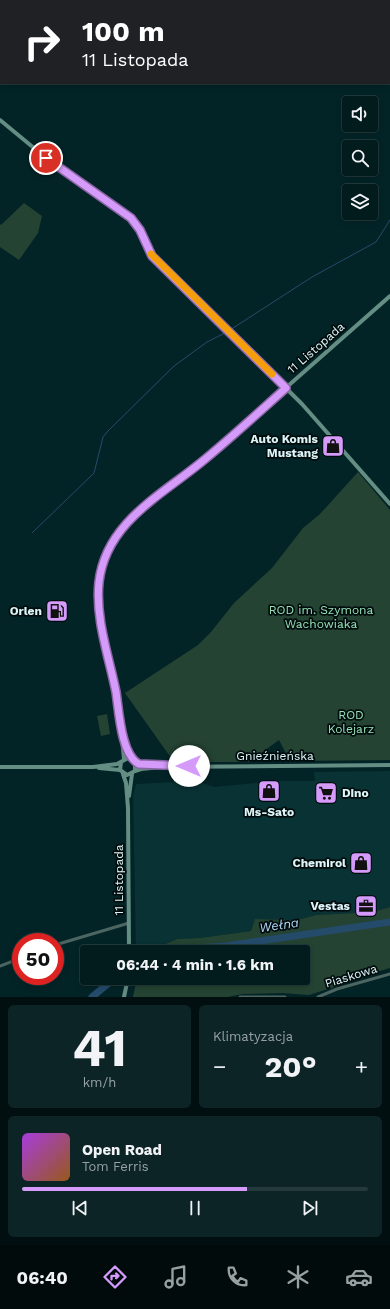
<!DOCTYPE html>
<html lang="pl">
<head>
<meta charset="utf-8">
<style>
	:root { --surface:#021b1d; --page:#0c2426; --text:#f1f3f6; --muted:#96a1a4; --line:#23393b; --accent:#d59bfb }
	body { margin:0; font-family:"Work Sans",sans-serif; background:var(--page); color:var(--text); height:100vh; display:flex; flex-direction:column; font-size:15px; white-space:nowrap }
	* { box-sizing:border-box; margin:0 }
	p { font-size:13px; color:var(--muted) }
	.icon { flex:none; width:22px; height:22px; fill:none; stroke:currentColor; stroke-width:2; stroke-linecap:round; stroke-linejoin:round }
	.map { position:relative; height:997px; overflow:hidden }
	.side { display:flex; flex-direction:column; gap:8px; padding:8px; background:#010f10; flex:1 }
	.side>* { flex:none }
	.top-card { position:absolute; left:0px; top:0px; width:390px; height:84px; box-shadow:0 2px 6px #0003,0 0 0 1px var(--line); background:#202124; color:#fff; overflow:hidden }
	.tools { position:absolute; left:342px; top:96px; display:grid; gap:8px }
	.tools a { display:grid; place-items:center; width:36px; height:36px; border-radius:4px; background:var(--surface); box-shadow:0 2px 6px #0003,0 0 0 1px var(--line); font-size:20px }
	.speed { position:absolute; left:12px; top:933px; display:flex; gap:8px; font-size:20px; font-weight:700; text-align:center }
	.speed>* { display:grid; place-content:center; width:52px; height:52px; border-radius:50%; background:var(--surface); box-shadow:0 2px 6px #0003,0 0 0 1px var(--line); line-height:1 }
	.speed .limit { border:6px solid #d22; background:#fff; color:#111 }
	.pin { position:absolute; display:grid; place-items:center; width:34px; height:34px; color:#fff; margin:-17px; border:2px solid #fff; border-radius:50%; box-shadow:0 1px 4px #0007 }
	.me { position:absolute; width:44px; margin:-22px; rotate:270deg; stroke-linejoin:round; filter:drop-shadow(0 0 3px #0008) }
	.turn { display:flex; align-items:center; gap:14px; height:84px; padding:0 16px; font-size:18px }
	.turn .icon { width:52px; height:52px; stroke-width:2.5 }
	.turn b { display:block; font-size:28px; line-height:34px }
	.big { font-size:30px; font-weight:700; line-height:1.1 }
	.side .tile { flex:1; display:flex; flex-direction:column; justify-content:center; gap:6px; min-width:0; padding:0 14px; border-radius:6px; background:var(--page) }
	.side .dial { align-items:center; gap:0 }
	.dial b { font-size:52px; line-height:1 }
	.song { display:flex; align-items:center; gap:12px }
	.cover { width:48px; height:48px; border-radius:6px; background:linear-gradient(135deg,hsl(280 70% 55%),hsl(30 70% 35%)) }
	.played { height:4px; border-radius:2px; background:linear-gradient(90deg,var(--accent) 65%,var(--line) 65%) }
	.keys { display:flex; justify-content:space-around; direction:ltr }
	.heat { display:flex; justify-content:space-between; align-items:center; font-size:22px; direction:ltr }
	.side .tiles { flex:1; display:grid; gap:8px; grid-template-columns:1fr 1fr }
	.tile:last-child { grid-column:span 2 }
	.trip { position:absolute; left:80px; top:945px; width:230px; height:40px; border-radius:4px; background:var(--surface); box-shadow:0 2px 6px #0003,0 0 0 1px var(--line); font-weight:700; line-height:40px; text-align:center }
	.menu { display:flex; height:64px; justify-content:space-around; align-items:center; background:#010b0c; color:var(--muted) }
	.menu .icon { width:28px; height:28px }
	.menu .on { color:var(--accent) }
	.menu b { font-size:18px; color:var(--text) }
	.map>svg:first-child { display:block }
</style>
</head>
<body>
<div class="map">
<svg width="390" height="997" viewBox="0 0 390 997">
	<rect width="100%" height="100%" fill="#032427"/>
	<path fill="#093235" d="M390,771V907L373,912L316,915L297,920L255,919L251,931L200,938L177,939L147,952H136L133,795L136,784L197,781L214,787L278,781H315L314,772Z"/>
	<path fill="#244332" d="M24,203L42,216L38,233L19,260L0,247V224L1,225Z
		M358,472L390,510V760L290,761L279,740L249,762H174L125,693L198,645L211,632L234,603L272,568L303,528L320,514Z
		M107,714L110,734L101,736L97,716Z
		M390,907V968L346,981L347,983L309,995L282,993L243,994L227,997H133L137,978H303V952H147L177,939L200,938L251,931L255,919L297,920L316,915L373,912Z"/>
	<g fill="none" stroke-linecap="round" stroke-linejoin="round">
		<path stroke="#254b6b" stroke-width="1" d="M230,330L312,277L376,242L390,220
			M32,533L94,473L103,437L107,432L174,366L207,342L225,333
			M252,941L253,952
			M253,978L254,983"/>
		<path stroke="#254b6b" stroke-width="7" d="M172,952L181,949L226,946L390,922
			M92,997L115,978"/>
		<path stroke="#4c6560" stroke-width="3" d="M55,945L129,923
			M0,966L21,958
			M240,997H285
			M318,997L337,989L390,974"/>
		<path stroke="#648d84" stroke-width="4" d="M0,120L46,158L131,218L140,230L152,256L302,404L390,504
			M122,739L124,759
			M132,760L127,752L122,728L99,607L101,574L111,544L124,525L139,510L212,453L390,296
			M121,762L120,770L127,775L135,771V763
			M0,767H93L117,764L128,758L139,764L155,766
			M99,768L120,770
			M135,771L141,769L161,767L390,765
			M123,774L126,783L128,808L129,952
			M129,796L132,774
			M124,997L128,978"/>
	</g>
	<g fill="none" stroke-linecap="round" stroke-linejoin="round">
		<g stroke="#8a65a3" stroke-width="10">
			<path id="route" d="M46,158L131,218L140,230L152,256L286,388C259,412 232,437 204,460C162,495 106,522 99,582C95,618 109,657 116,692C119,711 121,755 139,764L189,766"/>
		</g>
		<use href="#route" stroke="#d59bfb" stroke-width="7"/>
		<path stroke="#f59e0b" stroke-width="7" d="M151,254L272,374"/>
	</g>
	<defs>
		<g id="shop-square" transform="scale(1.15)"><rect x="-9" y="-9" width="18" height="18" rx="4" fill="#d59bfb" stroke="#000c0d"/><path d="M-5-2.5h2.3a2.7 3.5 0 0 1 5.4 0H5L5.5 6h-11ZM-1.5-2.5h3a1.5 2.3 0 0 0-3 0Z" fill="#111"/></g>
		<g id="fuel-square" transform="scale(1.15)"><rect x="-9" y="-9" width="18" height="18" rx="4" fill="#d59bfb" stroke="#000c0d"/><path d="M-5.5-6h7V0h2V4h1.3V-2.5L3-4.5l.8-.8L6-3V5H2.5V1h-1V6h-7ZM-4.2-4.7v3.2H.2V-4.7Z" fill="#111"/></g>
		<g id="supermarket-square" transform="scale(1.15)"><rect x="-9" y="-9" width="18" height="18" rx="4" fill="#d59bfb" stroke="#000c0d"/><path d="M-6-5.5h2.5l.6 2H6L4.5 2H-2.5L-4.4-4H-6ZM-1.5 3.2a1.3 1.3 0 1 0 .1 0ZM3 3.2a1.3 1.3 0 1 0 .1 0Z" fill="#111"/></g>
		<g id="office-square" transform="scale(1.15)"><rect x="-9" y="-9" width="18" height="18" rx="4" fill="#d59bfb" stroke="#000c0d"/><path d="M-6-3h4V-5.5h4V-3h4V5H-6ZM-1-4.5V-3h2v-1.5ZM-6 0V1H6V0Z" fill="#111"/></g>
	</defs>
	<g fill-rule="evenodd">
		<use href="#shop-square" x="333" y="446"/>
		<use href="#fuel-square" x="57" y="611"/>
		<use href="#shop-square" x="269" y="791"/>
		<use href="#supermarket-square" x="326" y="793"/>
		<use href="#shop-square" x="361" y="863"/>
		<use href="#office-square" x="366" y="906"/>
	</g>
	<g text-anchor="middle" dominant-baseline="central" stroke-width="3.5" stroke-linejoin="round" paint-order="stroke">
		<g font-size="12" fill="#def5f7" stroke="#000c0d">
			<text transform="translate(316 348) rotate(-41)">11 Listopada</text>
			<text x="275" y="756">Gnieźnieńska</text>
			<text transform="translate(119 880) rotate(-90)">11 Listopada</text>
			<text transform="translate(351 976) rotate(-17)">Piaskowa</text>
		</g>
		<g font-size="12" font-weight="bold" fill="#def5f7" stroke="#000c0d" text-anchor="end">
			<text x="318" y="439">Auto Komis<tspan x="318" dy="14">Mustang</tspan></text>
			<text x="42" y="611">Orlen</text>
			<text x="342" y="793" text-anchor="start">Dino</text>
			<text x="269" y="812" text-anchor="middle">Ms-Sato</text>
			<text x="346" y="863">Chemirol</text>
			<text x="350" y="906">Vestas</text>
		</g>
		<g font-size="12" fill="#95e2b6" stroke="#000c0d">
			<text x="321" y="610">ROD im. Szymona<tspan x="321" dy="14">Wachowiaka</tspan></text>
			<text x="351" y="715">ROD<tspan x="351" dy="14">Kolejarz</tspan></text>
		</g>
		<g font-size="13" font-style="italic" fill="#b1d6f6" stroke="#000c0d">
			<text transform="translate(279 925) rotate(-8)">Wełna</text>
		</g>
	</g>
</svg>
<div class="tools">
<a><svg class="icon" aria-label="sound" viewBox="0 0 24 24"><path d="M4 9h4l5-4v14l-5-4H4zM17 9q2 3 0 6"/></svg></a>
<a><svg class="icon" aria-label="search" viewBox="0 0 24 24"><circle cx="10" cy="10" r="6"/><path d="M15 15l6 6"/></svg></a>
<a><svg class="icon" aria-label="layers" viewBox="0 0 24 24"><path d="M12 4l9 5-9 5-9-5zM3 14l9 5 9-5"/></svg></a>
</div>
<div class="speed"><div class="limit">50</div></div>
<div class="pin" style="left:46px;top:158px;background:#d93025"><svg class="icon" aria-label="arrive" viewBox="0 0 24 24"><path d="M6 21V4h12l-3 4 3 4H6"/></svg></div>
<svg class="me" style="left:189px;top:766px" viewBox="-20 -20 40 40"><circle r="19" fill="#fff"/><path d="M0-13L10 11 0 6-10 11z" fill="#d59bfb"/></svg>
<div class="trip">06:44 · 4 min · 1.6 km</div>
<div class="top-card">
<div class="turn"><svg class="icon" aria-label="right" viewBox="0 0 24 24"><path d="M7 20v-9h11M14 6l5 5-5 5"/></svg><div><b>100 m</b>11 Listopada</div></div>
</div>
</div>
<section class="side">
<div class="tiles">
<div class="tile dial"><b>41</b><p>km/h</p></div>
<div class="tile"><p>Klimatyzacja</p>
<div class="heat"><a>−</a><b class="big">20°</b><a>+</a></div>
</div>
<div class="tile">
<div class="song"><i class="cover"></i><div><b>Open Road</b><p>Tom Ferris</p></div></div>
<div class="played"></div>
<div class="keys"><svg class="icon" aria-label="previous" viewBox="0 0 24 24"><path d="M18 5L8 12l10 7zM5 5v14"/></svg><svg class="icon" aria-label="pause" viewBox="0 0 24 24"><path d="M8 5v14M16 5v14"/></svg><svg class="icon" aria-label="next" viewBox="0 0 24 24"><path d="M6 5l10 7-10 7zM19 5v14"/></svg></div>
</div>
</div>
</section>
<nav class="menu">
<b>06:40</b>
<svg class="icon on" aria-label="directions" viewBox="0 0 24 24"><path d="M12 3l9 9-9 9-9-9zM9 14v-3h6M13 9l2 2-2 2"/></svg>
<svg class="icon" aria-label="music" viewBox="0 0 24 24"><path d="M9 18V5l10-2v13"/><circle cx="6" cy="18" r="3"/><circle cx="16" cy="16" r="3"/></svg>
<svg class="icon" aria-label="phone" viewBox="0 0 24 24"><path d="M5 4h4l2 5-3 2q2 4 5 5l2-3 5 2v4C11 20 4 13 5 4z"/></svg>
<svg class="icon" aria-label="climate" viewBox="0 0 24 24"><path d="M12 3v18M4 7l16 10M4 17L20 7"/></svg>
<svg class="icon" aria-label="car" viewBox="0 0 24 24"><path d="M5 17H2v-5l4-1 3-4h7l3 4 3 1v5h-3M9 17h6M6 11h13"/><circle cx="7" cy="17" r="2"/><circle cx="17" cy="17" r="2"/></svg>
</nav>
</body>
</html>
